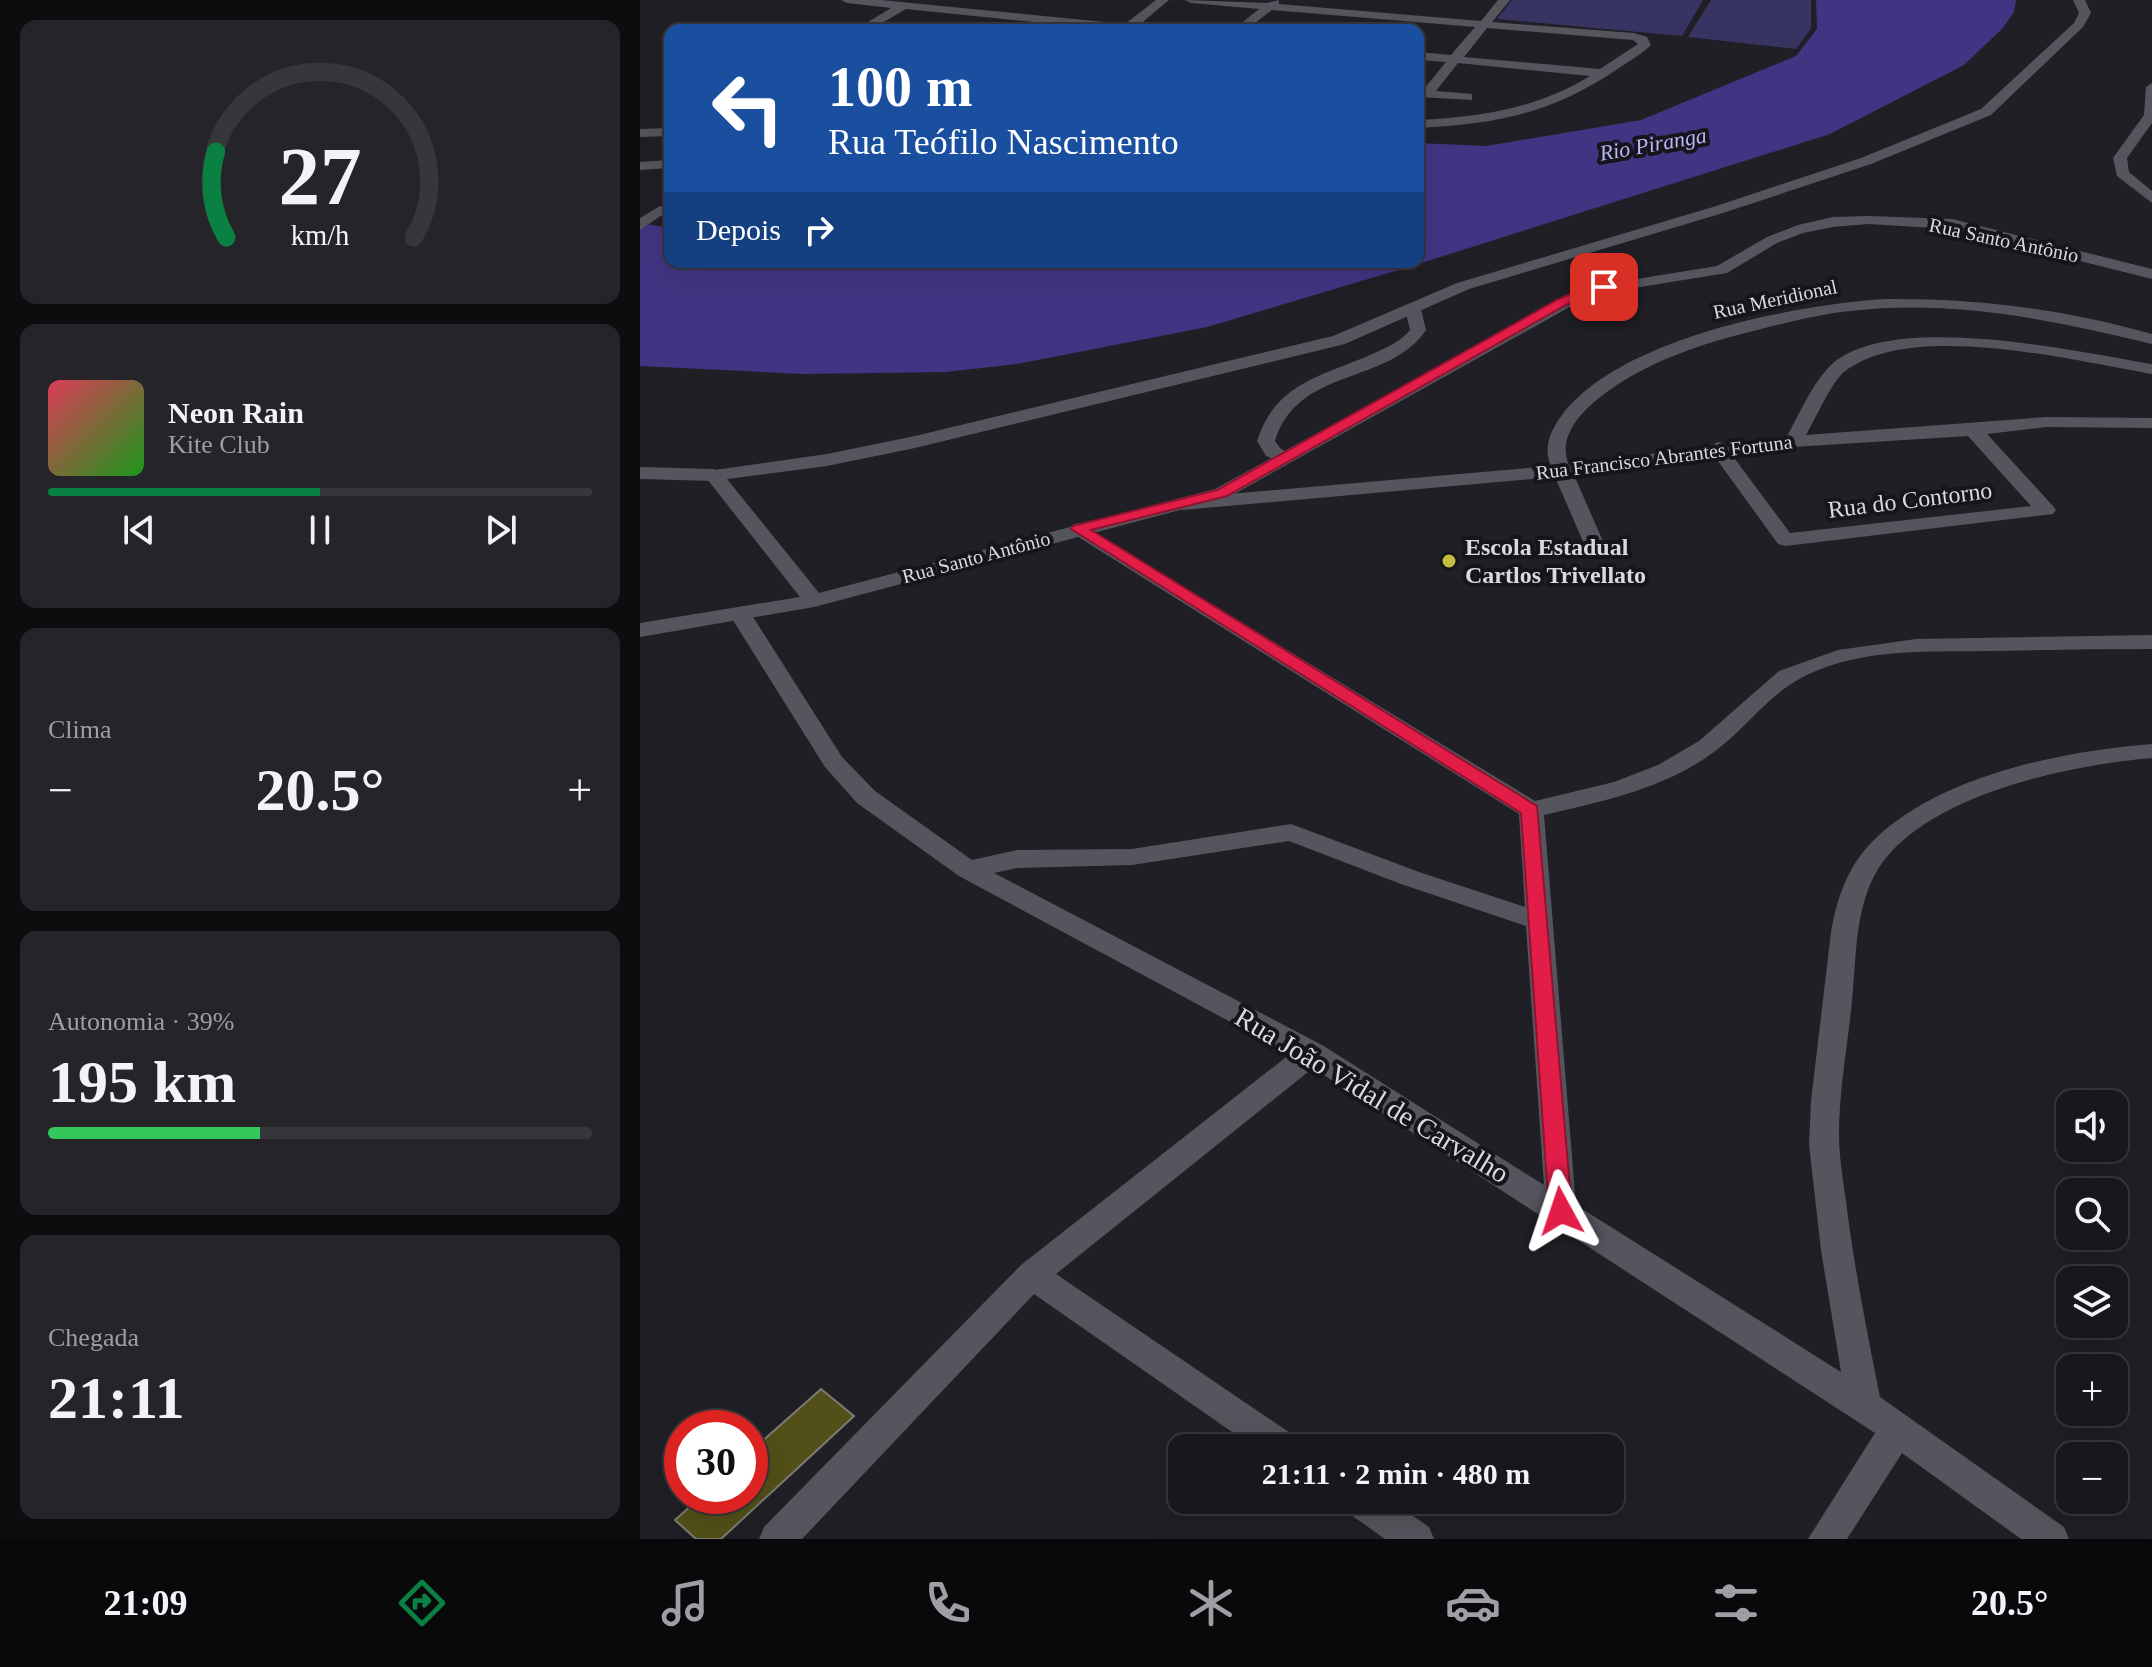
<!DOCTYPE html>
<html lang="pt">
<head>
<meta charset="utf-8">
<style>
	:root { --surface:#17171c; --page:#242429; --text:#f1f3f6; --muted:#9e9fa3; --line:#36363b; --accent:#0b8043 }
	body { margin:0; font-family:Georgia,serif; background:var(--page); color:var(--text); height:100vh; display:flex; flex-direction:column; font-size:30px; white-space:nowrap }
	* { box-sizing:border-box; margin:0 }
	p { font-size:26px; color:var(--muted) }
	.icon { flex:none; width:44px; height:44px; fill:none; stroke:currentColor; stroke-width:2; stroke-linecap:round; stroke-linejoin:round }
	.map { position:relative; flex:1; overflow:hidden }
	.details { display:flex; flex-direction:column; gap:20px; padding:20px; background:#0d0d0f; width:640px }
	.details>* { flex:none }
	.hud { position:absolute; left:24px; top:24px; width:760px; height:244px; border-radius:16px; box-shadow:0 8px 32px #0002,0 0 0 2px var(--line); background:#1a4fa0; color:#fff; overflow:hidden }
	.buttons { position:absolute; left:1416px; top:1090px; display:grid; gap:16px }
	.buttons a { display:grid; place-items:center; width:72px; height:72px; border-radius:16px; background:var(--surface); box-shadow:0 8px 32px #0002,0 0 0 2px var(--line); font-size:40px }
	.speed { position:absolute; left:24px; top:1410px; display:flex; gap:16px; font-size:40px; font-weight:700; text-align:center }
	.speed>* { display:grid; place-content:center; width:104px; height:104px; border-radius:50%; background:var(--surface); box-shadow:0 8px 32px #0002,0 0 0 2px var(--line); line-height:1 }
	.speed .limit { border:12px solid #d22; background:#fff; color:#111 }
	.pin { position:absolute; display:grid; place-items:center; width:68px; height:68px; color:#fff; margin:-34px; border-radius:16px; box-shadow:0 4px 12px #0006 }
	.me { position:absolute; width:88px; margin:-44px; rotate:355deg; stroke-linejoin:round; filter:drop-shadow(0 0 6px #0008) }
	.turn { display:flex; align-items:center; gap:28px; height:168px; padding:0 32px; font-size:36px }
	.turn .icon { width:104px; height:104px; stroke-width:2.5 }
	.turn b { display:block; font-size:56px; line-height:68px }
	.then { display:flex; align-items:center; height:76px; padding:0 32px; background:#0003; gap:16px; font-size:30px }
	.big { font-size:60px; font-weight:700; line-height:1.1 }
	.details .card { flex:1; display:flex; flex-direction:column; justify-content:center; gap:12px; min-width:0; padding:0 28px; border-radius:16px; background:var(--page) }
	.details .dial { align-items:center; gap:0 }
	.dial svg { height:208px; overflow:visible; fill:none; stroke:var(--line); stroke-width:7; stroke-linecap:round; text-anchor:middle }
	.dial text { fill:var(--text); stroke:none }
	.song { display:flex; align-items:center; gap:24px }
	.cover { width:96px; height:96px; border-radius:12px; background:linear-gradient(135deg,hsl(350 70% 55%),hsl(120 70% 35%)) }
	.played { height:8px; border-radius:4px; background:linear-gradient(90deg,var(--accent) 50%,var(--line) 50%) }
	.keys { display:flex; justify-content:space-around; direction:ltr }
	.heat { display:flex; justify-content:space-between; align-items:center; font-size:44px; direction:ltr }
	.charge { height:12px; border-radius:6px; background:linear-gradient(90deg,#34c759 39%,var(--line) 0) }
	.trip { position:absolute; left:528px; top:1434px; width:456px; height:80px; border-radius:16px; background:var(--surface); box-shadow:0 8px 32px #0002,0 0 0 2px var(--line); font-weight:700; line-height:80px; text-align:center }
	.dock { display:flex; height:128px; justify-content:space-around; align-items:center; background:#09090b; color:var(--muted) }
	.dock .icon { width:56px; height:56px }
	.dock .active { color:var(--accent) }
	.dock b { font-size:36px; color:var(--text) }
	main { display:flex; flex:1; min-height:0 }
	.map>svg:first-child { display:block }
</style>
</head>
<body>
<main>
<section class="details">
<div class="card dial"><svg viewBox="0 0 100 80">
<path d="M14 69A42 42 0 1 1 86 69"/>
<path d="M14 69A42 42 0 0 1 10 36" stroke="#0b8043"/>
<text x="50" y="56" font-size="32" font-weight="700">27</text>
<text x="50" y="72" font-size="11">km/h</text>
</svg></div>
<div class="card">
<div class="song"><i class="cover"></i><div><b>Neon Rain</b><p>Kite Club</p></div></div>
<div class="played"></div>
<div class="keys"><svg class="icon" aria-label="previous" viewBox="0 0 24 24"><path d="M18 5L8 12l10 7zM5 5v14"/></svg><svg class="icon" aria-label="pause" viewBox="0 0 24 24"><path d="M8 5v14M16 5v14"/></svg><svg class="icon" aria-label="next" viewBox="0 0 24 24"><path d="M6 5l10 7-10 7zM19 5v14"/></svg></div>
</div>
<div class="card"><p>Clima</p>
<div class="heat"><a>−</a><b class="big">20.5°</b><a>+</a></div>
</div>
<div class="card"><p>Autonomia · 39%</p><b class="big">195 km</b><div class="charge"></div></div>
<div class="card"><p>Chegada</p><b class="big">21:11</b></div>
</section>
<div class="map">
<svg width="1512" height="1539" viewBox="0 0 1512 1539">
	<rect width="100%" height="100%" fill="#1f1f25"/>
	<path fill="#383461" d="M872,0H1063L1042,36L857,19Z
		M1071,0H1171V29L1156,49L1048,37Z"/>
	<path fill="#413583" d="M1176,0H1376L1374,12L1363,28L1324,65L1190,134L775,265L567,327L377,364L306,372L163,374L0,366V223L30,228V262H778V143L846,146L1001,120L1156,56L1177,29Z"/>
	<path fill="#524f18" stroke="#7c7c74" stroke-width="2" d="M181,1389L214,1416L81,1539H56L35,1520L62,1496H110V1452Z"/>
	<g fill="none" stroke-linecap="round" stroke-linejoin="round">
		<path fill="#55555d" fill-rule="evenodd" d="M201,0H241L485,24L516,0H529L498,26L512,30H471L266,9L230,30H215L251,8L207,3Z
			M545,0L627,3L639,0V4L841,21L858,0H870L852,22L994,33L1007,37L1011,45C1001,55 987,62 976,70C911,114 855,124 778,128V120C840,117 896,109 950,76L818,63L796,91L832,94V100L778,97V89L783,90L806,62L778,60V52L811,55L835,27L632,10L606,30H593L619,9L551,3ZM847,28L993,40L998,44L960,69L824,57Z
			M64,22L113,26L119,30L60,29L58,26Z
			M30,128V136L0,137V129Z
			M30,160V168L0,170V162Z
			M1245,299C1336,298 1425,309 1512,334V344C1414,320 1312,299 1210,311C1180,314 1150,322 1121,329C1063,343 1006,361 959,398C940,413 917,438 929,465L1070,446L1078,442L1085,444L1147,436C1159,415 1171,386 1188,368C1243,308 1440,352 1512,364V374C1434,361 1270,319 1204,372C1191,383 1176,418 1166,435L1407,417L1512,418V428L1407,427L1347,434L1413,506L1416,510L1413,514L1145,546L1138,544L1075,457L934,475L965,546L955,552L945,546L915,477L543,510L533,504L543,498L911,466C903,448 910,431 922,415C980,338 1153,305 1245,299ZM1328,436L1391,506L1150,533L1092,455L1153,447Z
			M773,304L781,309L786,330C748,386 658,366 635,441L640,448L654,457L645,463L626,456L617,441C636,380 688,375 739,351C750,346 762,340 770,330L765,309Z
			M0,467L74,469L84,475L74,481L0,479Z
			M439,523L895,801L974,782L1018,765L1059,741L1139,671L1198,650L1276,639L1512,635V649C1457,649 1402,650 1347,651C1288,652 1223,648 1167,675C1130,692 1107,728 1074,752C1024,789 963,801 904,815L936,1205L1201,1372L1181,1250L1169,1145L1171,1101L1191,932C1197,898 1208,865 1234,840C1300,775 1423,751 1512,744V758C1432,765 1306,791 1250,853C1216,891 1217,943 1213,990C1209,1039 1199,1086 1199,1135C1199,1157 1203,1179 1206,1201C1214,1267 1227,1332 1240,1397L1424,1527L1429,1539H1381L1262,1453L1207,1539H1168L1235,1433L673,1068L416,1274L656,1437L662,1448H615L394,1294L162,1539H119L124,1527L381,1265L650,1054L319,876L217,803L185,767L89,614L92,609H108L202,757L235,791L332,860L377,850L492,849L651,824L779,872L885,907L879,814L432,533L429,529L432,525ZM649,841L761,884L886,926L904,1185L682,1045L354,873L377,868L492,865Z
			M702,1500H750L789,1527L794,1539H745L707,1512Z"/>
		<path fill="#55555d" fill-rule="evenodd" d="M20,206L27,210L25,213L0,230V218Z"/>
		<path fill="#55555d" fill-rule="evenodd" d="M1433,0H1445L1451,13L1443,27L1351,115L1231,164L1083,213L829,289L705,344L275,448L187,466L87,479L179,593L575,489L941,288L1077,266L1127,237L1158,225L1193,217L1228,216L1312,219L1512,269V279L1312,229L1228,224L1193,227L1163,233L1137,243L1087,273L951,295L589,497L174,607L0,637V623L160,597L67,479L64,475L67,471L187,454L275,436L693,336L817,283L1073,207L1221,158L1341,109L1434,23L1439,13Z
			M1512,83V123L1487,158L1489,172L1512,191V203L1477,176L1473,158L1504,115L1506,87Z"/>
	</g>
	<path fill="#e11d48" stroke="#92132f" stroke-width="2" d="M964,284L968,285V290L926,305L587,496L451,530L897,806L932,1211L929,1217L921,1220L912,1217L909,1211L881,813L431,529L433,526L577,490L917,300L943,288Z"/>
	<circle fill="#c4bc3e" stroke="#16151c" stroke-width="3" cx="809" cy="561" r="8"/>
	<g text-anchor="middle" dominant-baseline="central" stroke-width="8" stroke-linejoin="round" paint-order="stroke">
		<g font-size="20" fill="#dadade" stroke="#16151c">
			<text transform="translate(1364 240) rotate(12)">Rua Santo Antônio</text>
			<text transform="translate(1135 299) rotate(-12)">Rua Meridional</text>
			<text transform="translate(1024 457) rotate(-7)">Rua Francisco Abrantes Fortuna</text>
			<text transform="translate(336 557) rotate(-15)">Rua Santo Antônio</text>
		</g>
		<g font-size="22" font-style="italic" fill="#bab7fa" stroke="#16151c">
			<text transform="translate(1013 144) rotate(-10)">Rio Piranga</text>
		</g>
		<g font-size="24" fill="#dadade" stroke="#16151c">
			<text transform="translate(1270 500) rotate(-7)">Rua do Contorno</text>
		</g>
		<g font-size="24" font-weight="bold" fill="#dadade" stroke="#16151c" text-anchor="start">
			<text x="825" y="547">Escola Estadual<tspan x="825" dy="28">Cartlos Trivellato</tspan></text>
		</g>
		<g font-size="28" fill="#dadade" stroke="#16151c">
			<text transform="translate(732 1095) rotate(31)">Rua João Vidal de Carvalho</text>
		</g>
	</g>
</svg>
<div class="buttons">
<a><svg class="icon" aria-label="sound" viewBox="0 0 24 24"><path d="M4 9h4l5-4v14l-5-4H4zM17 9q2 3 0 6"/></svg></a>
<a><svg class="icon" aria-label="search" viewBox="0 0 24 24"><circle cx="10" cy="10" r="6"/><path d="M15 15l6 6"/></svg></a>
<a><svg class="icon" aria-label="layers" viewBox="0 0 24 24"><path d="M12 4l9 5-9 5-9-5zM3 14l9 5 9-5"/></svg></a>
<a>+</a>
<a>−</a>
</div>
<div class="speed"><div class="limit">30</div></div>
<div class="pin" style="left:964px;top:287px;background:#d93025"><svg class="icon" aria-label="arrive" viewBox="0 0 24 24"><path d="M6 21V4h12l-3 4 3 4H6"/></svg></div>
<svg class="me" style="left:921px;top:1211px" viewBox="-20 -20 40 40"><path d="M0-17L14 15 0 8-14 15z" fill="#e11d48" stroke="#fff" stroke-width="4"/></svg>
<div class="trip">21:11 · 2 min · 480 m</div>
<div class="hud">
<div class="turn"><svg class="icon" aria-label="left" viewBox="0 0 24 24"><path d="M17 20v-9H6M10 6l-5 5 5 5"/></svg><div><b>100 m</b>Rua Teófilo Nascimento</div></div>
<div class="then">Depois<svg class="icon" aria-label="right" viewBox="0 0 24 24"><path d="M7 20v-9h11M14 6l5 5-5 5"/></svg></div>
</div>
</div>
</main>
<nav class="dock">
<b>21:09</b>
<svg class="icon active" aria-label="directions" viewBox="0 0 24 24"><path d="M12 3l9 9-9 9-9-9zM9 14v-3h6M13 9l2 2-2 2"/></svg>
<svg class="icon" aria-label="music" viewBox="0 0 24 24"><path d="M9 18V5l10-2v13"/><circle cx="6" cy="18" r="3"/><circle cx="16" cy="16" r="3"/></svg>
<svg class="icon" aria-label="phone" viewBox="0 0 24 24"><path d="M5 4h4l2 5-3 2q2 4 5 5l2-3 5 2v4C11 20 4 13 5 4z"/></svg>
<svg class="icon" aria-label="climate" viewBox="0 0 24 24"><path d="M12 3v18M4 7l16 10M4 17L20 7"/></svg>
<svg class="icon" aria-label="car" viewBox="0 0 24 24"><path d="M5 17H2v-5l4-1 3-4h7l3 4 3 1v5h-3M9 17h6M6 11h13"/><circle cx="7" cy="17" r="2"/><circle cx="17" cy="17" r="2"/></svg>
<svg class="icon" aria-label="filters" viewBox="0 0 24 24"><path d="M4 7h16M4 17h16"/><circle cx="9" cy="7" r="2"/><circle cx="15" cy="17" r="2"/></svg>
<b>20.5°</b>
</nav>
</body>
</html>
